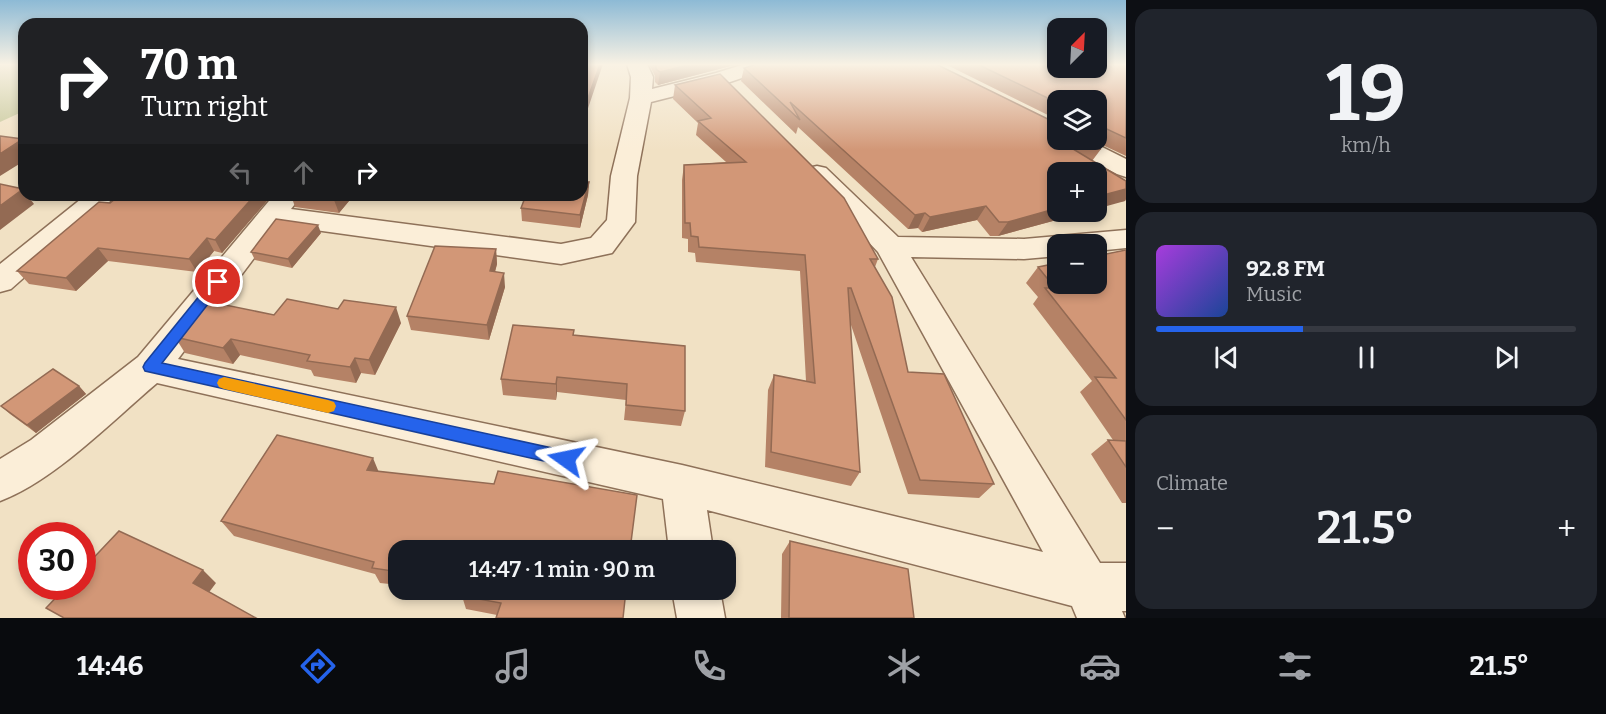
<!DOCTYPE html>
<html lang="en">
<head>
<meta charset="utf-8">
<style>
	:root { --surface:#171b24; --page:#20242c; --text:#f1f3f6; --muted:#9ea1a6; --line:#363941; --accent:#2563eb }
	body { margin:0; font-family:Bitter,serif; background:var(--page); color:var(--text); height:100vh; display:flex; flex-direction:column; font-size:22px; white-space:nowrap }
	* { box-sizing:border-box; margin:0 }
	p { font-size:20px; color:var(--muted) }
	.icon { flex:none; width:33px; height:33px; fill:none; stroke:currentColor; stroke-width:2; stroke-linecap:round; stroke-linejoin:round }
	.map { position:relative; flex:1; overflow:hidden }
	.sheet { display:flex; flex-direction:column; gap:9px; padding:9px; background:#0d0f14; width:480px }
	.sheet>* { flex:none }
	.top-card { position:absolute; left:18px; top:18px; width:570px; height:183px; border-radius:18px; box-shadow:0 3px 9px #0003; background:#202124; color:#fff; overflow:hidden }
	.needle { width:39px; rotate:24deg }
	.tools { position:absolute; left:1047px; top:18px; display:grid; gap:12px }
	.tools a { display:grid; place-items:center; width:60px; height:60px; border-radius:12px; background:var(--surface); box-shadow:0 3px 9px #0003; font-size:30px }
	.speed { position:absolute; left:18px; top:522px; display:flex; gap:12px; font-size:30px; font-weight:700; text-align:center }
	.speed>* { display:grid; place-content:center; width:78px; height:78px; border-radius:50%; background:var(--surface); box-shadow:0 3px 9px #0003; line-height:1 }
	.speed .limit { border:9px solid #d22; background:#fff; color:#111 }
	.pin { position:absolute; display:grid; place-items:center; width:51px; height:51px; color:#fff; margin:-26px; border:3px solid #fff; border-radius:50%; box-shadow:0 2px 6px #0007 }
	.me { position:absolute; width:66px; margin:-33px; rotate:282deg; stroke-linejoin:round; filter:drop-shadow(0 0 4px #0008) }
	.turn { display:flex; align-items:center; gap:21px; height:126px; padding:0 24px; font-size:27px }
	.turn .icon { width:78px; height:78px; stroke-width:2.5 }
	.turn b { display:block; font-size:42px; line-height:51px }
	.lanes { display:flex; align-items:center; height:57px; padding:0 24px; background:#0003; justify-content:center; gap:30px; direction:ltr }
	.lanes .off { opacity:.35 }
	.big { font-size:45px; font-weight:600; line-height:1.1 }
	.sheet .card { flex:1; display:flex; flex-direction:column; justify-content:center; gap:9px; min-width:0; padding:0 21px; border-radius:18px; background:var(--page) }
	.sheet .dial { align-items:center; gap:0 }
	.dial b { font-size:78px; line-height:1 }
	.song { display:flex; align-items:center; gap:18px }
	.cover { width:72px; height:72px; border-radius:9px; background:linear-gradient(135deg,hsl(280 70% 55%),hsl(220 70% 35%)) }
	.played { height:6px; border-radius:3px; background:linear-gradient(90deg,var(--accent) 35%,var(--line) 35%) }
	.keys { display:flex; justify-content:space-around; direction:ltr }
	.heat { display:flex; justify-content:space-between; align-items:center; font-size:33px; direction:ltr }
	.trip { position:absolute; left:388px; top:540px; width:348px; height:60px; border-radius:18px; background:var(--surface); box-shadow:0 3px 9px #0003; font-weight:600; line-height:60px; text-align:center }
	.menu { display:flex; height:96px; justify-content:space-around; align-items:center; background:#090b0e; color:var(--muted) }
	.menu .icon { width:42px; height:42px }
	.menu .selected { color:var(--accent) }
	.menu b { font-size:27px; color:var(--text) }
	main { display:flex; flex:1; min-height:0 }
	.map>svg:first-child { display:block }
</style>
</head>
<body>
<main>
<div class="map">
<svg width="1126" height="618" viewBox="0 0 1126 618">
	<rect width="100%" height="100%" fill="#f1e1c4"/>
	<path fill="#c3c596" d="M0,64H24V111L0,122Z"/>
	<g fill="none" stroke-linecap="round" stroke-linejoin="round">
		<g stroke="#8e7159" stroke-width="3">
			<path id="minor" d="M627,64H647L653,77L652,89L716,73L745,64H774L771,68L730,82L651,102L637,176L635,222L612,253L561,264L279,225L178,359L682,465L1043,552L878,252L804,174L808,168L817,166L826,168L898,237L1024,239L1126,230V248L1096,251V244H1058V256L1024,259L911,257L1100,563H1126V611H1122L1125,618H1077L1072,606L707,510L713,550H669L663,499L157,383C112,421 54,481 0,501V459L31,440L138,357L274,195H296L299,199L291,209L561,244L591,238L607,220L611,176L630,98L631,77Z
				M1058,140H1088L1126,159V177L1117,174L1061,145Z
				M86,195H117L11,289L0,292V264Z
				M672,590H720L725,618H677Z"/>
		</g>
		<use href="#minor" fill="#fbeed8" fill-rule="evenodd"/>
	</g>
	<path fill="#b58266" d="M649,64H738L658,85L655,82V76Z
		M945,64H1126V156L1092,140H1096V100H1058V120Z
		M744,68L1101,149L1092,161L1126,181V199L1125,201L1058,212H1086L998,236H990L977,220L922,232L918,228L908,229L798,127L796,134L741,81Z
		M675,85L878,259L875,267L908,372L994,484L979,498L908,494L850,322L860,472L851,486L765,467L768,390L774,375L806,381L800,271L696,262L695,253L688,252V239L682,238V180L684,165L726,162L696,135L698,123L673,99Z
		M589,182L588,195L580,228L522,221L521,208Z
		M272,195L222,253L214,251L197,272L108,261L76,291L29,284L17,271L110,203Z
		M291,195H354L339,213L295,207Z
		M321,233L292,268L255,260L251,252Z
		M496,249L497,264L495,272L505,287L489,340L411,330L407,316Z
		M1126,250V503H1122L1091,454L1108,440H1113L1080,392L1092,381L1033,304L1038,297L1026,283L1038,267Z
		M274,315L401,323L375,375L361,373L356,383L314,376L311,370L240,355L233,364L185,353L175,337Z
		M574,330V335L685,411L681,426L624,420L626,400L557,392L556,400L503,395L501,379Z
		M79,386L86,394L36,433L10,414L1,406Z
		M379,472L494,484L637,495L399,550V585L380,583L375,574L234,536L221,521Z
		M790,541L914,618H781L782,554Z
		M429,590H626L497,615L466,609L462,596V594Z"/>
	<path fill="#936a53" d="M600,64H603L582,126V115Z
		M692,64H738L658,85L660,72Z
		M584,127V140L582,144V132Z
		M23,139L24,141V161L0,176V154Z
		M589,182L588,195L580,228V215Z
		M23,189L24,191V195H27L34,204L0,230V206Z
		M1126,189V199L1125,201L1096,209V197Z
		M255,195H272L222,253L215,240Z
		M339,195H354L339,213L334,200Z
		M986,206L977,220L922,232L930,217Z
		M1058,208V212H1086L998,236L1008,222Z
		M925,213L918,228L908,229L915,215Z
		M318,225L321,233L292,268L288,259Z
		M207,238L214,251L197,272L189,259Z
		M98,248L108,261L76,291L66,278Z
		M496,249L497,264L491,286L490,271Z
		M504,273L505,287L489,340L487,325Z
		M396,307L401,323L375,375L369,360Z
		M231,339L240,355L233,364L223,348Z
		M355,358L361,373L356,383L350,367Z
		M557,377V392L556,400V384Z
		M79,386L86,394L36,433L27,425Z
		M373,458L380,475L367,470Z
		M203,570L216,583L207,595L193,583Z"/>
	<path fill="#d29777" stroke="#936a53" stroke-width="1.5" d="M582,64H600L582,115Z
		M656,64H692L660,72L656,69Z
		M757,64H936L1058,124V140H1082L1101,149H1073L1126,181V189L1096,197V172H1058V208L1008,222H999L986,206L930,217L925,213L915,215L790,102L800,120L744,68Z
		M977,64H1058V68H1096V64H1126V138L1096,124V100H1058V103Z
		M720,74L844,198L878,259H870L892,297L908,372L944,374L994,484L920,480L851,288H848L860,472L771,452L774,375L815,383L805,255L699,247L698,237L691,236L690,223H685L684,165L746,162L698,121L711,118L675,85Z
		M0,136L23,139L0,154Z
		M582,182H589L580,215L521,208L526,195H582Z
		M0,184L23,189L0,206Z
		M120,195H255L215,240L207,238L189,259L98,248L66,278L17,271L99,202L110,203Z
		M297,195H339L334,200Z
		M276,219L318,225L288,259L251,252Z
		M435,246L496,249L490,271L504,273L487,325L407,316Z
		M1126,250V420L1095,377L1116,378L1045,288H1055L1038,267L1058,263V284H1096V256Z
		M287,299L338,309L344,300L396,307L369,360L355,358L350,367L307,361L310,355L231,339L223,348L175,337L206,301L274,315Z
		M513,325L574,330L573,335L685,346V411L626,405L627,384L557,377L556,384L501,379Z
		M53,369L79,386L27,425L1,406Z
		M277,435L373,458L367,470L494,484L498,471L637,495L630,550H399V572L372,568L374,562L221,521Z
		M1108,440L1126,441V467Z
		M119,531L203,570L193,583L256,618H64L46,608L67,586H82V570Z
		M790,541L908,569L914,618H789Z
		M463,590H626L623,618H496L501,603L462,596Z"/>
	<linearGradient id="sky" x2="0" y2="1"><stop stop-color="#8dbad5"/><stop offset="0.43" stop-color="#f9f2e4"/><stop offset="1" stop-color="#f9f2e4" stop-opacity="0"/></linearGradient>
	<rect width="1126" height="150" fill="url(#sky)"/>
	<path fill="#2563eb" stroke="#184099" stroke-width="1.5" d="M218,278L224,282L222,286L162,363L566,451L572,453L575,459L572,464L566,466L145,371L143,367L145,363L213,279Z"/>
	<path fill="#f59e0b" d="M224,377L328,400L334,402L336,406L334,411L328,413L224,389L219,387L217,383L219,379Z"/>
</svg>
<div class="tools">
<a><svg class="needle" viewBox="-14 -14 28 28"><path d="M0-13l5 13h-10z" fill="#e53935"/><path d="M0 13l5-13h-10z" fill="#9ea1a6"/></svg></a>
<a><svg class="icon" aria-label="layers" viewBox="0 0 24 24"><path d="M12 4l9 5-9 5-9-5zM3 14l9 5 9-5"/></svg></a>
<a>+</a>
<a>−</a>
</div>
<div class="speed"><div class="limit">30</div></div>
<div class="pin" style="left:218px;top:282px;background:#d93025"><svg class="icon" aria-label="arrive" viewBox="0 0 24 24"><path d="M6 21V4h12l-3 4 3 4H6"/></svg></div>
<svg class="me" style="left:566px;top:459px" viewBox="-20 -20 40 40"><path d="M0-17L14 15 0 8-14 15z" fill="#2563eb" stroke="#fff" stroke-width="4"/></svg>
<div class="trip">14:47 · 1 min · 90 m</div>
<div class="top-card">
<div class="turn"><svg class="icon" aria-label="right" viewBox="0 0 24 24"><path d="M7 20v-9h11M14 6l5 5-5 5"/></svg><div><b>70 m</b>Turn right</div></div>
<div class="lanes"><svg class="icon off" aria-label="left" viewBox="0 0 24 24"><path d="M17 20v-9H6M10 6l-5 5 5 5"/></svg><svg class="icon off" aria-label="ahead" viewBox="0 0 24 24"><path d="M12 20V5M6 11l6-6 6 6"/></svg><svg class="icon" aria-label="right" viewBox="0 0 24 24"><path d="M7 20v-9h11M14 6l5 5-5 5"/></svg></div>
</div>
</div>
<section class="sheet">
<div class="card dial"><b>19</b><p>km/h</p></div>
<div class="card">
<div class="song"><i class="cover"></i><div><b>92.8 FM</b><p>Music</p></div></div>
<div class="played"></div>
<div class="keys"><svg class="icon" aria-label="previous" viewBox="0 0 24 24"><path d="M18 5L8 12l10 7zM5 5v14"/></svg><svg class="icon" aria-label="pause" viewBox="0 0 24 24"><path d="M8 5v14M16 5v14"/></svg><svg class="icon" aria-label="next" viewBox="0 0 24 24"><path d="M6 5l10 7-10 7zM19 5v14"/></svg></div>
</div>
<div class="card"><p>Climate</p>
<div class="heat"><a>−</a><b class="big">21.5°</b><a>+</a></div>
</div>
</section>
</main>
<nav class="menu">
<b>14:46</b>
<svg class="icon selected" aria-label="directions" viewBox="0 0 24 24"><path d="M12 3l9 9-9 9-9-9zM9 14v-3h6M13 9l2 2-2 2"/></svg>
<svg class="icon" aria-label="music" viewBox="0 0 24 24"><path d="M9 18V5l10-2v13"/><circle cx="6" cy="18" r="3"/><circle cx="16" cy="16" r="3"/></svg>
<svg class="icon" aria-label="phone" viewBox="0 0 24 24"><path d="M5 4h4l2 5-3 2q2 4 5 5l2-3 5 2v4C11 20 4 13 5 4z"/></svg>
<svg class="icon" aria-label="climate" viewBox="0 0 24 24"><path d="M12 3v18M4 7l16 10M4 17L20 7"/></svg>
<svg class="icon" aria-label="car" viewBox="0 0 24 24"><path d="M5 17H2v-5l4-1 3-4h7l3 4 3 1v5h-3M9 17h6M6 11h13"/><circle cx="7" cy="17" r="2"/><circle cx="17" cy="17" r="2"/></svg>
<svg class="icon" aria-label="filters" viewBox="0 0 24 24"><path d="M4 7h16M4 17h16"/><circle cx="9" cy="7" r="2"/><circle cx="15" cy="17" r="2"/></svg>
<b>21.5°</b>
</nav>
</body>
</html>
